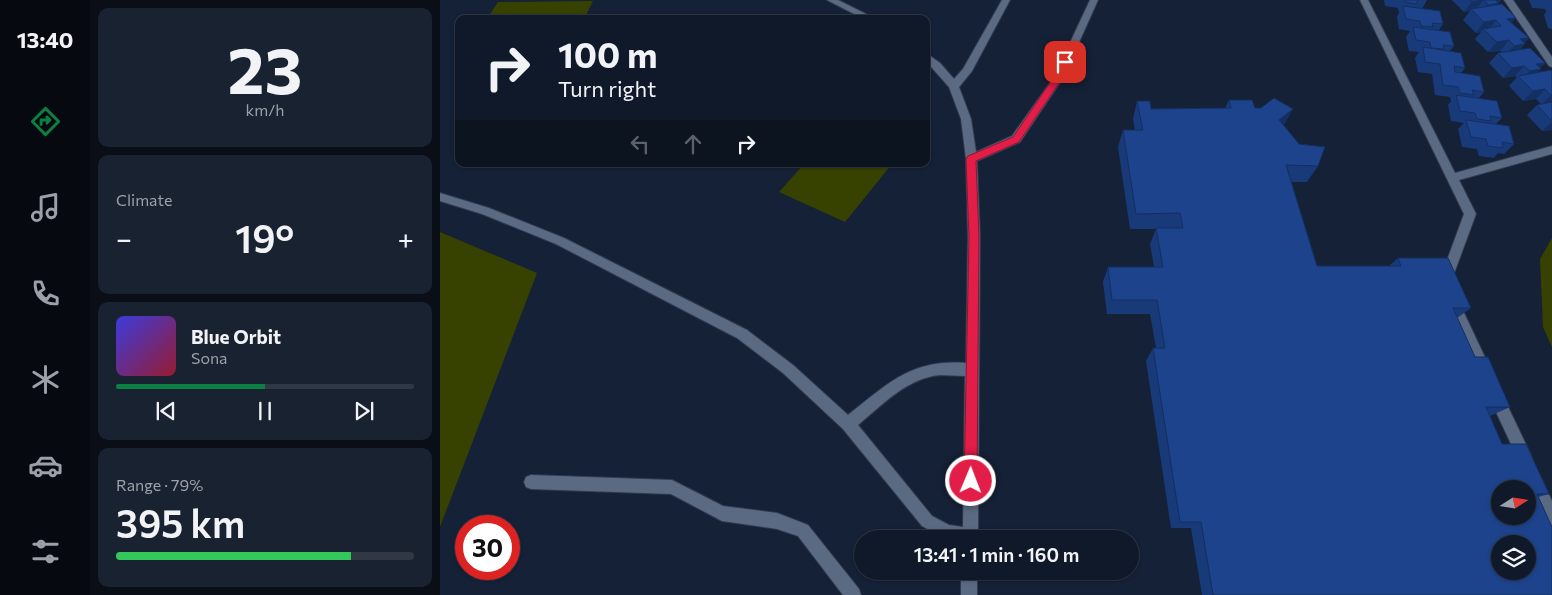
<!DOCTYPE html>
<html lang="en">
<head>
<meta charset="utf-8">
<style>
	:root { --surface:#101929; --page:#192231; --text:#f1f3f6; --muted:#9ca0a8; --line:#303846; --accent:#0b8043 }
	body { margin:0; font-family:Commissioner,sans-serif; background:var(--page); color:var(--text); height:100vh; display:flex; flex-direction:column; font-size:19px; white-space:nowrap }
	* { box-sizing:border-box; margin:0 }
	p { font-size:16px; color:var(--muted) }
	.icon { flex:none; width:28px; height:28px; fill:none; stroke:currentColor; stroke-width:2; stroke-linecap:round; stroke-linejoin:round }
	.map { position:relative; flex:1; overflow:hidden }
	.panel { display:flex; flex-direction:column; gap:8px; padding:8px; background:#090e17; width:350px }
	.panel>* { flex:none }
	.guide { position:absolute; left:15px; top:15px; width:475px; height:152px; border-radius:10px; box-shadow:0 1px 4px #0004,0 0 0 1px var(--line); background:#101929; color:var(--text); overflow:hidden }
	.needle { width:32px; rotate:78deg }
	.fabs { position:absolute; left:1051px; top:480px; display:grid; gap:10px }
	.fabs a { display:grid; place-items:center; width:45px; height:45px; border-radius:50%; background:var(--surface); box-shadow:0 1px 4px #0004,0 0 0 1px var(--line); font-size:25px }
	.speed { position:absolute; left:15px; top:515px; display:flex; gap:10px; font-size:25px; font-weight:700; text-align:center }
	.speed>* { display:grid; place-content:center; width:65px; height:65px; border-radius:50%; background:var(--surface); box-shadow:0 1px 4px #0004,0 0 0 1px var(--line); line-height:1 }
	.speed .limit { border:8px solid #d22; background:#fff; color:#111 }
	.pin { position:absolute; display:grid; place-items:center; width:42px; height:42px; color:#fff; margin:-21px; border-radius:10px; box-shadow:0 2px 8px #0006 }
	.me { position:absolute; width:55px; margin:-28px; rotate:1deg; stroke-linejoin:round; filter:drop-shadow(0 0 4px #0008) }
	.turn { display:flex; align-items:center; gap:18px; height:105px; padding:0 20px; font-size:22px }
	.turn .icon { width:65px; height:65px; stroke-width:2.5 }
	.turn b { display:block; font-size:35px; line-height:42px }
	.lanes { display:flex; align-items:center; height:48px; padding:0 20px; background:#0003; justify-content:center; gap:25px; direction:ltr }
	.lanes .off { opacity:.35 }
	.big { font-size:38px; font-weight:600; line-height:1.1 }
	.panel .tile { flex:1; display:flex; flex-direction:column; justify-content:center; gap:8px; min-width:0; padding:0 18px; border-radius:10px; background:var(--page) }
	.panel .dial { align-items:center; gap:0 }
	.dial b { font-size:65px; line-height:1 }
	.song { display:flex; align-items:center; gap:15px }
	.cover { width:60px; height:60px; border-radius:8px; background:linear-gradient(135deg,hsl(240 70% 55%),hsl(350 70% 35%)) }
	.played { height:5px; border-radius:2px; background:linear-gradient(90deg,var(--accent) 50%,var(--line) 50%) }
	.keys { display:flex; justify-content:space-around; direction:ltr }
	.heat { display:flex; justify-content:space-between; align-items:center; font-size:28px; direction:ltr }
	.charge { height:8px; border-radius:4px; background:linear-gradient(90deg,#34c759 79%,var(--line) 0) }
	.trip { position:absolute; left:414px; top:530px; width:285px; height:50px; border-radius:25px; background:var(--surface); box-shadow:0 1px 4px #0004,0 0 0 1px var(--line); font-weight:600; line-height:50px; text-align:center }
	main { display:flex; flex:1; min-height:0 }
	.tabs { display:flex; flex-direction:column; width:90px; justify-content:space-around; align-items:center; background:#060a10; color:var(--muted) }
	.tabs .icon { width:35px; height:35px }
	.tabs .active { color:var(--accent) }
	.tabs b { font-size:22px; color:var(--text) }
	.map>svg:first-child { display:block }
</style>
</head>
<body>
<main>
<nav class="tabs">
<b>13:40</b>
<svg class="icon active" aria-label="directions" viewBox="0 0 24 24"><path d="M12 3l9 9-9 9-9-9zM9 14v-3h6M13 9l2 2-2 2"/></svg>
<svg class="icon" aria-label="music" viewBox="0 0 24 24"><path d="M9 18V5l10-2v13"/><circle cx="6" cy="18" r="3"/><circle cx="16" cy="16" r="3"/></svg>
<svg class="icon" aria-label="phone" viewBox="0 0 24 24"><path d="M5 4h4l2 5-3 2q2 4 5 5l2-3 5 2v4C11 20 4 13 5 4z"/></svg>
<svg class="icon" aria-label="climate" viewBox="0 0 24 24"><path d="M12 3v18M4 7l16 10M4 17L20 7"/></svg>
<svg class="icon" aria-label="car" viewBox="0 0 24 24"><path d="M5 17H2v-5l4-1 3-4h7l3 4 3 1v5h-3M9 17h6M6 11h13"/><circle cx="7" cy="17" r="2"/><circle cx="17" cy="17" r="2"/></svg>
<svg class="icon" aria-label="filters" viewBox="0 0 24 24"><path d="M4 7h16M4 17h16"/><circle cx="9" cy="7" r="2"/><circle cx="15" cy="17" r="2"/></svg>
</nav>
<section class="panel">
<div class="tile dial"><b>23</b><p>km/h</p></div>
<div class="tile"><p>Climate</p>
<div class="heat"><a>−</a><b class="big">19°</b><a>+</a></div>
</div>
<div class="tile">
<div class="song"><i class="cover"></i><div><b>Blue Orbit</b><p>Sona</p></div></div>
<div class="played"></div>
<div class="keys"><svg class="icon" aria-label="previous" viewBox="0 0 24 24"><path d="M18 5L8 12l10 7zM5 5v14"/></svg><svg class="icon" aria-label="pause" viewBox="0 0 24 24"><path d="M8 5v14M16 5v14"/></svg><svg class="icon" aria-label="next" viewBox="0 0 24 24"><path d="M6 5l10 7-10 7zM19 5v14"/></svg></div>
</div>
<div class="tile"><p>Range · 79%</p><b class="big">395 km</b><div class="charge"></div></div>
</section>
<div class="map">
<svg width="1112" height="595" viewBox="0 0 1112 595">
	<rect width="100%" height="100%" fill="#152137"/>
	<path fill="#374100" d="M153,1L144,19H47L58,2Z
		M364,164H452L405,222L339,192Z
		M0,232L97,273L0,527Z
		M1112,238V347L1103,327L1100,259Z"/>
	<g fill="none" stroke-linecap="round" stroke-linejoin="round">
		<g stroke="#323a4d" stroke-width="2">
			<path id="minor" d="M387,0H398L436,19H424Z
				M562,0H570L532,71L519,87L531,119L536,152L572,136L614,77L650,0H658L623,78L580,142L537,161L540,237L538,539H505L482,526L403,429L343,373L297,338L116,244L42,214L0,201V193L49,208L124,238L307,330L353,365L408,415C449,383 471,359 526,363L528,237L526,159L521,119L509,87L486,61V53L500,63L514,79L523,69ZM500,375L525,376L523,527L509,525L492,516L418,425C442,405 467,378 500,375Z
				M920,0H928L1015,173L1112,146V154L1019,180L1036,214L1012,279L1010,283L1006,284L1002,283L1000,279L1024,214Z
				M1064,0H1073L1112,57V67L1109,66Z
				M1013,297L1017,298L1050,368L1052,372L1050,376L1045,378L1040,376L1007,302L1009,298Z
				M1055,389L1060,390L1090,453L1092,458L1090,463L1085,465L1080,463L1048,395L1050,390Z
				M1095,474L1100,476L1112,501V526L1107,523L1088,481L1090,476Z
				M91,475L232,480L283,506L337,513L368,525L419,589L421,595H403L358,536L337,529L282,521L231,494L91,489L86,487L84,482L86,477Z
				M521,571H537V595H521Z"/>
		</g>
		<use href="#minor" fill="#5b6a83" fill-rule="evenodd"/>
	</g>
	<path fill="#183a78" d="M944,0H987L982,9L1003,24L999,30L1014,46L1010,51L1025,68L1021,73L1044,92L1039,98L1062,118L1056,124L1074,144L1064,154L1058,153L1054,158L1039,156L1037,149L1022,147L1018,129L1024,123L1011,121L1008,105L1011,101L1010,97L995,95L992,74L978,72L975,58L979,52L969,51L966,37L970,31L959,29L957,17L959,13L958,8L945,6Z
		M1012,0H1061L1057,5L1072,23L1085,44L1080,49L1105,63L1100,68L1098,72L1112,71V130L1102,131L1087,115L1097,105L1101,104L1096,99L1083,101L1069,86L1077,77L1075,76L1063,78L1049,63L1058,53L1062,52L1060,51L1048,52L1035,39L1041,32L1036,33L1023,20L1030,11L1024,12Z
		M1089,0H1112V29L1108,28L1104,15L1106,12L1105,9L1092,8Z
		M789,100L815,108L844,125L859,144L878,166L867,182H851L877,266H949L958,258L1031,308L1017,318L1035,357L1070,407L1050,416L1062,444L1109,494L1098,497L1112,595H762L751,528H731L706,361L713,348H716L710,314H667L663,282L668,267H714L710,244L716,229H690L678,147L683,130H695L693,119L697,101L711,109L785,108Z"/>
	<path fill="#142f61" d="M1043,0L1036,10L1031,9L1030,11L1024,12L1032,2Z
		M1053,0H1061L1050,13L1040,15L1048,5Z
		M1076,18L1067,28V19Z
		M1056,20L1048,31L1043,29L1041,32L1036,33L1044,22Z
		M1089,38L1076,54L1065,56L1080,39Z
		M1069,40L1060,51L1048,52L1057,42Z
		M1105,63L1099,69H1101L1091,79L1082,80L1096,64Z
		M1084,66L1075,76L1063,78L1072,68Z
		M1105,89L1096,99L1083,101L1093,91Z
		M1112,93V103L1101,105L1111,95Z
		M853,109L843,127L839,120Z
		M1112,122V130L1102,131Z"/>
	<path fill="#1c438b" stroke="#142f61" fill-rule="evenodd" d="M965,0H977V4L965,2Z
		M1030,0H1043L1032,2Z
		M1044,0H1056L1058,3L1048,5Z
		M1062,4L1076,18L1067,19L1089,38L1080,39L1085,44L1074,46L1069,40L1057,42L1043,29L1061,26L1056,20L1044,22L1031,9Z
		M963,6L1000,11L1003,24L992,23L993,27L981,26L980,21L966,19Z
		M973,27L1010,32L1014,46L1003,45L1004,49L991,48L990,42L976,40Z
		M983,47L1021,53L1025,68L1014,66L1015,72L1040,76L1044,92L1032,90L1034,95L1020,93L1018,87L1003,85L1000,64L985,62Z
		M1090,48L1105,63L1096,64L1101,69L1090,71L1084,66L1072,68L1058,53Z
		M1111,70L1112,71V95H1111L1105,89L1093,91L1078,76Z
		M1016,95L1057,101L1062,118L1050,116L1051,121L1037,119L1035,113L1020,111Z
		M834,98L853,109L839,120L859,144L885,147L878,166L846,165L877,266H961L958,258H1008L1031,308H1013L1035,357H1048L1070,407H1046L1062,444H1086L1109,494H1097L1112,527V595H773L761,522H740L713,348H725L717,300H672L668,267H723L716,228H743L740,213L696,214L683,130H703L697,101H710L711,109L791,108L789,100H812L815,108H821ZM1060,489H1088V516H1060ZM1060,544H1088V571H1060Z
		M1112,102V121L1097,105Z
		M1026,120L1069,126L1074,144L1062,142L1063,148L1048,146L1046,139L1031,137Z"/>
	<path fill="#e11d48" stroke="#92132f" d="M622,60H625L630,62L621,80L579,142L536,161L539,237L537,481L535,486L531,488L526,486L524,481L529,237L526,159L528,156L573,137L614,77Z"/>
</svg>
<div class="fabs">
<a><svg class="needle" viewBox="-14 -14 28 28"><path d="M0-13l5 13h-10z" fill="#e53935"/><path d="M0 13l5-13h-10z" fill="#9ca0a8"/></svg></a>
<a><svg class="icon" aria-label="layers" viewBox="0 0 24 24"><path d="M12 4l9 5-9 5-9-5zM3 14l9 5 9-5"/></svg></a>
</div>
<div class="speed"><div class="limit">30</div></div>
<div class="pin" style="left:625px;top:62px;background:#d93025"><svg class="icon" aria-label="arrive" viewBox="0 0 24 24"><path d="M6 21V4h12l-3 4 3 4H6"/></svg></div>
<svg class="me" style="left:531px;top:481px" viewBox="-20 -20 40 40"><circle r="17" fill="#e11d48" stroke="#fff" stroke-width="3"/><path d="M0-11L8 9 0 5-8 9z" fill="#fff"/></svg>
<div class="trip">13:41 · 1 min · 160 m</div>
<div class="guide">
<div class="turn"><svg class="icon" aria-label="right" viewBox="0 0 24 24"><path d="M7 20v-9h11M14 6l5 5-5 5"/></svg><div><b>100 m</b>Turn right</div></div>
<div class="lanes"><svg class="icon off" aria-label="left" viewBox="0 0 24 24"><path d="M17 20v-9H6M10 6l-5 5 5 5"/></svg><svg class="icon off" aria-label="ahead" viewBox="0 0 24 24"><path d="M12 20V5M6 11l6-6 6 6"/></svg><svg class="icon" aria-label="right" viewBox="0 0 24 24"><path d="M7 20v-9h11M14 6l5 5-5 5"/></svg></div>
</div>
</div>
</main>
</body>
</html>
